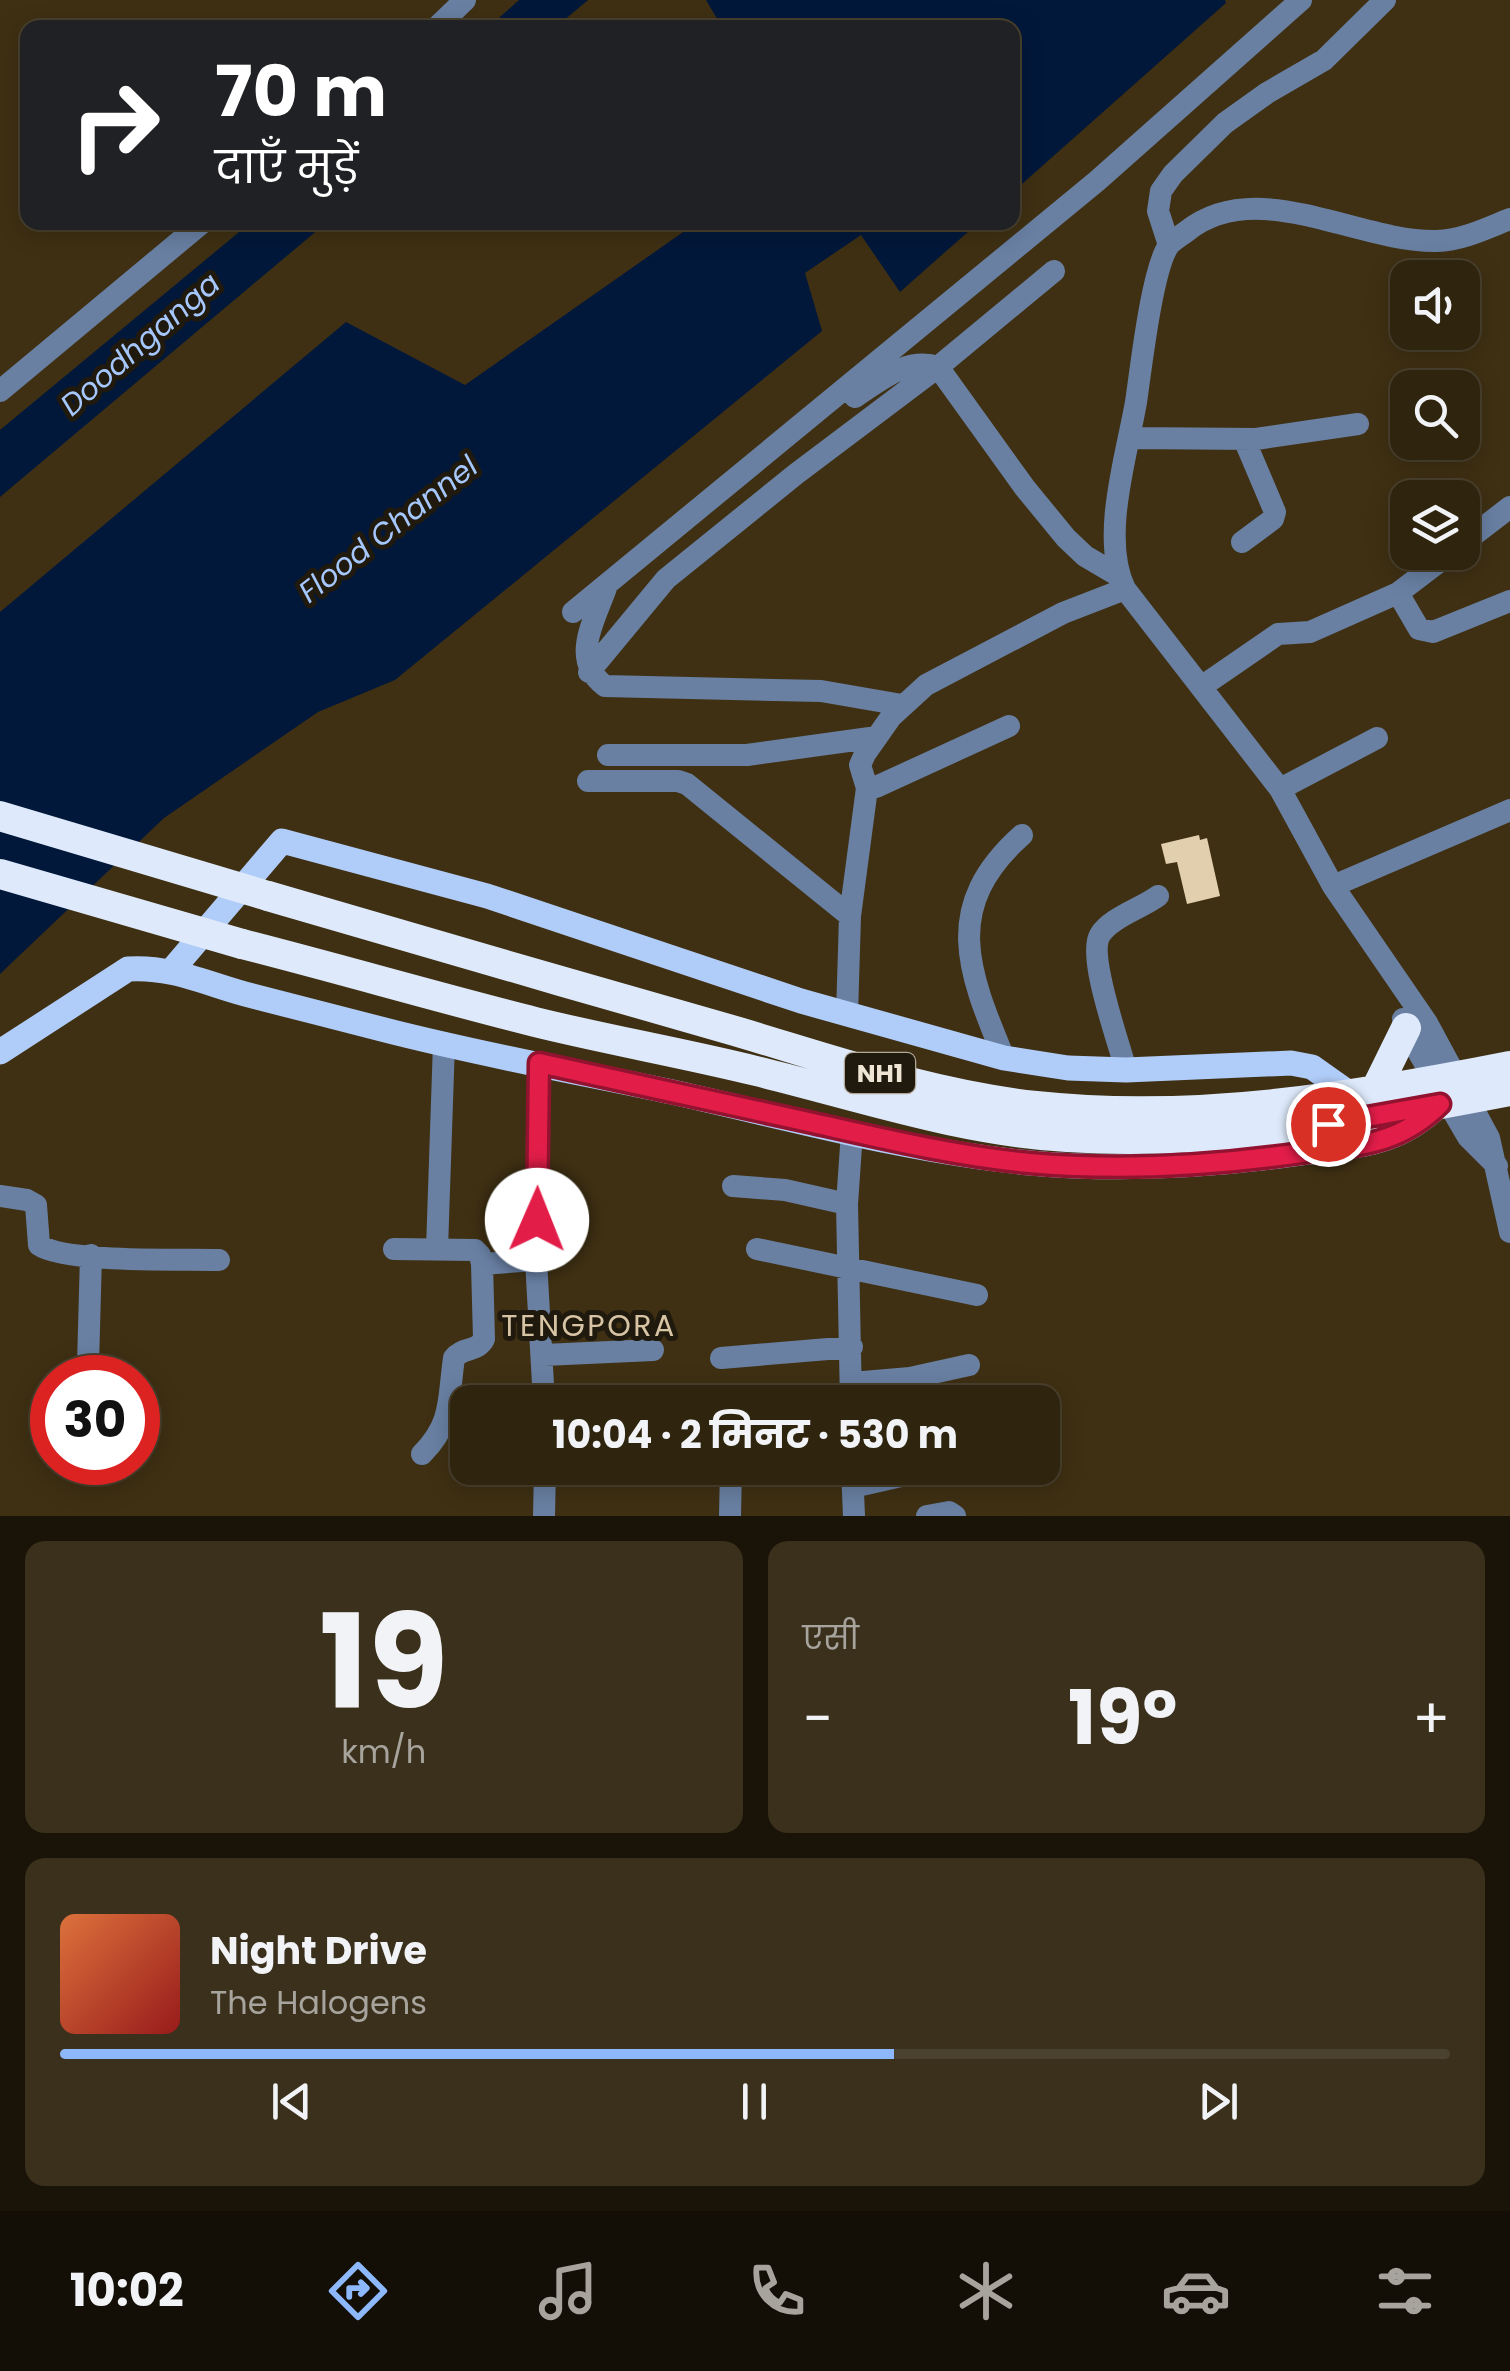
<!DOCTYPE html>
<html lang="hi">
<head>
<meta charset="utf-8">
<style>
	:root { --surface:#2f240e; --page:#3b301c; --text:#f1f3f6; --muted:#a7a49e; --line:#4a412e; --accent:#8db9fc }
	body { margin:0; font-family:Poppins,"Noto Sans Devanagari",sans-serif; background:var(--page); color:var(--text); height:100vh; display:flex; flex-direction:column; font-size:38px; white-space:nowrap }
	* { box-sizing:border-box; margin:0 }
	p { font-size:32px; color:var(--muted) }
	.icon { flex:none; width:55px; height:55px; fill:none; stroke:currentColor; stroke-width:2; stroke-linecap:round; stroke-linejoin:round }
	.map { position:relative; height:1516px; overflow:hidden }
	.panel { display:flex; flex-direction:column; gap:25px; padding:25px; background:#1a1408; flex:1 }
	.panel>* { flex:none }
	.hud { position:absolute; left:20px; top:20px; width:1000px; height:210px; border-radius:20px; box-shadow:0 5px 25px #0003,0 0 0 2px var(--line); background:#202124; color:#fff; overflow:hidden }
	.controls { position:absolute; left:1390px; top:260px; display:grid; gap:20px }
	.controls a { display:grid; place-items:center; width:90px; height:90px; border-radius:20px; background:var(--surface); box-shadow:0 5px 25px #0003,0 0 0 2px var(--line); font-size:50px }
	.speed { position:absolute; left:30px; top:1355px; display:flex; gap:20px; font-size:50px; font-weight:700; text-align:center }
	.speed>* { display:grid; place-content:center; width:130px; height:130px; border-radius:50%; background:var(--surface); box-shadow:0 5px 25px #0003,0 0 0 2px var(--line); line-height:1 }
	.speed .limit { border:15px solid #d22; background:#fff; color:#111 }
	.pin { position:absolute; display:grid; place-items:center; width:85px; height:85px; color:#fff; margin:-42px; border:5px solid #fff; border-radius:50%; box-shadow:0 2px 10px #0007 }
	.me { position:absolute; width:110px; margin:-55px; rotate:1deg; stroke-linejoin:round; filter:drop-shadow(0 0 8px #0008) }
	.turn { display:flex; align-items:center; gap:35px; height:210px; padding:0 30px; font-size:45px }
	.turn .icon { width:130px; height:130px; stroke-width:2.5 }
	.turn b { display:block; font-size:70px; line-height:85px }
	.big { font-size:75px; font-weight:700; line-height:1.1 }
	.panel .tile { flex:1; display:flex; flex-direction:column; justify-content:center; gap:15px; min-width:0; padding:0 35px; border-radius:20px; background:var(--page) }
	.panel .dial { align-items:center; gap:0 }
	.dial b { font-size:130px; line-height:1 }
	.song { display:flex; align-items:center; gap:30px }
	.cover { width:120px; height:120px; border-radius:15px; background:linear-gradient(135deg,hsl(20 70% 55%),hsl(0 70% 35%)) }
	.played { height:10px; border-radius:5px; background:linear-gradient(90deg,var(--accent) 60%,var(--line) 60%) }
	.keys { display:flex; justify-content:space-around; direction:ltr }
	.heat { display:flex; justify-content:space-between; align-items:center; font-size:55px; direction:ltr }
	.panel .tiles { flex:1; display:grid; gap:25px; grid-template-columns:1fr 1fr }
	.tile:last-child { grid-column:span 2 }
	.trip { position:absolute; left:450px; top:1385px; width:610px; height:100px; border-radius:20px; background:var(--surface); box-shadow:0 5px 25px #0003,0 0 0 2px var(--line); font-weight:700; line-height:100px; text-align:center }
	.tab-bar { display:flex; height:160px; justify-content:space-around; align-items:center; background:#130e06; color:var(--muted) }
	.tab-bar .icon { width:70px; height:70px }
	.tab-bar .active { color:var(--accent) }
	.tab-bar b { font-size:45px; color:var(--text) }
	.map>svg:first-child { display:block }
</style>
</head>
<body>
<div class="map">
<svg width="1510" height="1516" viewBox="0 0 1510 1516">
	<rect width="100%" height="100%" fill="#3f3013"/>
	<path fill="#02183b" d="M519,0H588L556,27H489Z
		M706,0H1225L1226,3L1013,192L1012,28L722,27Z
		M250,223H326L0,497V430Z
		M696,223H978L900,292L861,235L805,273L822,331L395,680L318,712L164,818L0,974V612L346,322L465,385Z"/>
	<path fill="#e2cfae" d="M1199,835L1200,840L1207,838L1220,896L1187,904L1177,862L1166,864L1161,844Z"/>
	<g fill="none" stroke-linecap="round" stroke-linejoin="round">
		<path stroke="#6980a3" stroke-width="22" d="M436,28L465,0
			M1510,219C1487,228 1463,240 1437,241C1358,243 1258,175 1187,231C1182,235 1173,240 1169,245C1152,268 1141,369 1136,402C1127,455 1100,538 1125,589L1280,789L1333,886L1427,1023L1489,1138L1510,1232
			M1169,245L1158,211L1161,191L1173,174L1225,123L1267,93L1324,60L1385,0
			M0,391L203,222
			M855,397C881,380 907,357 938,367L1025,488L1066,538L1085,556L1119,576
			M1130,438L1256,439L1358,424
			M1242,542L1273,519L1275,512L1244,439
			M1462,544L1510,507
			M607,585C595,621 569,658 605,686L821,691L902,705
			M1398,593L1419,629L1433,632L1510,601
			M573,612L1097,181L1301,0
			M589,672L666,579L796,474L938,367L1054,271
			M1201,687L1278,634L1310,632L1398,593L1452,552
			M1009,726L876,787L867,788L860,765L865,754L891,717L926,685L1063,613L1125,589
			M608,755H747L877,737
			M588,781H678L687,784L850,916
			M1280,789L1377,738
			M1333,886L1510,810
			M847,1015L850,916L867,788
			M1403,1019L1413,1043L1468,1137L1497,1166
			M1004,1058C968,971 941,907 1022,835
			M539,1063L536,1260L544,1402
			M1126,1070C1119,1043 1087,956 1100,935C1110,918 1142,908 1158,896
			M733,1186L785,1190L847,1204
			M0,1196L27,1200L36,1205L39,1245C65,1263 181,1259 219,1260
			M394,1249L475,1250L480,1255L482,1264L536,1260
			M437,1249L444,1043
			M757,1249L977,1295
			M544,1355L653,1350
			M721,1358L852,1347
			M88,1365L91,1255
			M852,1383L910,1378L969,1365
			M851,1402L847,1204L852,1132
			M422,1454C453,1423 448,1399 454,1358C462,1347 478,1352 484,1339L482,1264
			M852,1468L854,1516
			M853,1487L936,1468
			M544,1516L545,1468
			M730,1516L731,1468
			M927,1516L949,1512L955,1516"/>
		<path stroke="#b0ccf8" stroke-width="25" d="M172,970L282,841L487,896L801,1001L1004,1058L1068,1068L1126,1070L1291,1063L1312,1067L1353,1096
			M0,1052L128,969C170,966 205,983 245,994C292,1006 338,1018 385,1030C482,1055 582,1073 681,1094C796,1120 912,1152 1030,1163C1121,1171 1212,1166 1302,1153C1358,1145 1398,1146 1440,1104"/>
		<path stroke="#deeafb" stroke-width="30" d="M268,896C424,941 579,987 735,1031C833,1060 933,1095 1036,1106C1196,1123 1353,1097 1510,1066
			M242,944C340,969 436,997 535,1022C608,1040 683,1053 756,1071C859,1096 960,1131 1067,1137C1217,1147 1363,1119 1510,1091
			M1375,1091L1406,1028"/>
		<path stroke="#deeafb" stroke-width="30" d="M0,816L268,896
			M0,874L242,944"/>
	</g>
	<g fill="none" stroke-linecap="round" stroke-linejoin="round">
		<g stroke="#92132f" stroke-width="25">
			<path id="route" d="M537,1220L539,1063C630,1083 722,1103 813,1123C884,1139 956,1156 1029,1163C1120,1171 1211,1166 1301,1153C1358,1145 1398,1146 1440,1104L1328,1124"/>
		</g>
		<use href="#route" stroke="#e11d48" stroke-width="18"/>
	</g>
	<g text-anchor="middle" dominant-baseline="central" stroke-width="10" stroke-linejoin="round" paint-order="stroke">
		<rect fill="#20190d" stroke="#b1a899" stroke-width="2.5" x="845" y="1053" width="70" height="40" rx="8"/>
		<g font-size="25" font-weight="bold" fill="#efe5d5">
			<text x="880" y="1073">NH1</text>
		</g>
		<g font-size="30" font-style="italic" fill="#a5c7fc" stroke="#20190d">
			<text transform="translate(140 344) rotate(-41)">Doodhganga</text>
			<text transform="translate(388 529) rotate(-38)">Flood Channel</text>
		</g>
		<g font-size="30" letter-spacing="2.5" fill="#d7c4a4" stroke="#20190d">
			<text x="589" y="1325">TENGPORA</text>
		</g>
	</g>
</svg>
<div class="controls">
<a><svg class="icon" aria-label="sound" viewBox="0 0 24 24"><path d="M4 9h4l5-4v14l-5-4H4zM17 9q2 3 0 6"/></svg></a>
<a><svg class="icon" aria-label="search" viewBox="0 0 24 24"><circle cx="10" cy="10" r="6"/><path d="M15 15l6 6"/></svg></a>
<a><svg class="icon" aria-label="layers" viewBox="0 0 24 24"><path d="M12 4l9 5-9 5-9-5zM3 14l9 5 9-5"/></svg></a>
</div>
<div class="speed"><div class="limit">30</div></div>
<div class="pin" style="left:1328px;top:1124px;background:#d93025"><svg class="icon" aria-label="arrive" viewBox="0 0 24 24"><path d="M6 21V4h12l-3 4 3 4H6"/></svg></div>
<svg class="me" style="left:537px;top:1220px" viewBox="-20 -20 40 40"><circle r="19" fill="#fff"/><path d="M0-13L10 11 0 6-10 11z" fill="#e11d48"/></svg>
<div class="trip">10:04 · 2 मिनट · 530 m</div>
<div class="hud">
<div class="turn"><svg class="icon" aria-label="right" viewBox="0 0 24 24"><path d="M7 20v-9h11M14 6l5 5-5 5"/></svg><div><b>70 m</b>दाएँ मुड़ें</div></div>
</div>
</div>
<section class="panel">
<div class="tiles">
<div class="tile dial"><b>19</b><p>km/h</p></div>
<div class="tile"><p>एसी</p>
<div class="heat"><a>−</a><b class="big">19°</b><a>+</a></div>
</div>
<div class="tile">
<div class="song"><i class="cover"></i><div><b>Night Drive</b><p>The Halogens</p></div></div>
<div class="played"></div>
<div class="keys"><svg class="icon" aria-label="previous" viewBox="0 0 24 24"><path d="M18 5L8 12l10 7zM5 5v14"/></svg><svg class="icon" aria-label="pause" viewBox="0 0 24 24"><path d="M8 5v14M16 5v14"/></svg><svg class="icon" aria-label="next" viewBox="0 0 24 24"><path d="M6 5l10 7-10 7zM19 5v14"/></svg></div>
</div>
</div>
</section>
<nav class="tab-bar">
<b>10:02</b>
<svg class="icon active" aria-label="directions" viewBox="0 0 24 24"><path d="M12 3l9 9-9 9-9-9zM9 14v-3h6M13 9l2 2-2 2"/></svg>
<svg class="icon" aria-label="music" viewBox="0 0 24 24"><path d="M9 18V5l10-2v13"/><circle cx="6" cy="18" r="3"/><circle cx="16" cy="16" r="3"/></svg>
<svg class="icon" aria-label="phone" viewBox="0 0 24 24"><path d="M5 4h4l2 5-3 2q2 4 5 5l2-3 5 2v4C11 20 4 13 5 4z"/></svg>
<svg class="icon" aria-label="climate" viewBox="0 0 24 24"><path d="M12 3v18M4 7l16 10M4 17L20 7"/></svg>
<svg class="icon" aria-label="car" viewBox="0 0 24 24"><path d="M5 17H2v-5l4-1 3-4h7l3 4 3 1v5h-3M9 17h6M6 11h13"/><circle cx="7" cy="17" r="2"/><circle cx="17" cy="17" r="2"/></svg>
<svg class="icon" aria-label="filters" viewBox="0 0 24 24"><path d="M4 7h16M4 17h16"/><circle cx="9" cy="7" r="2"/><circle cx="15" cy="17" r="2"/></svg>
</nav>
</body>
</html>
